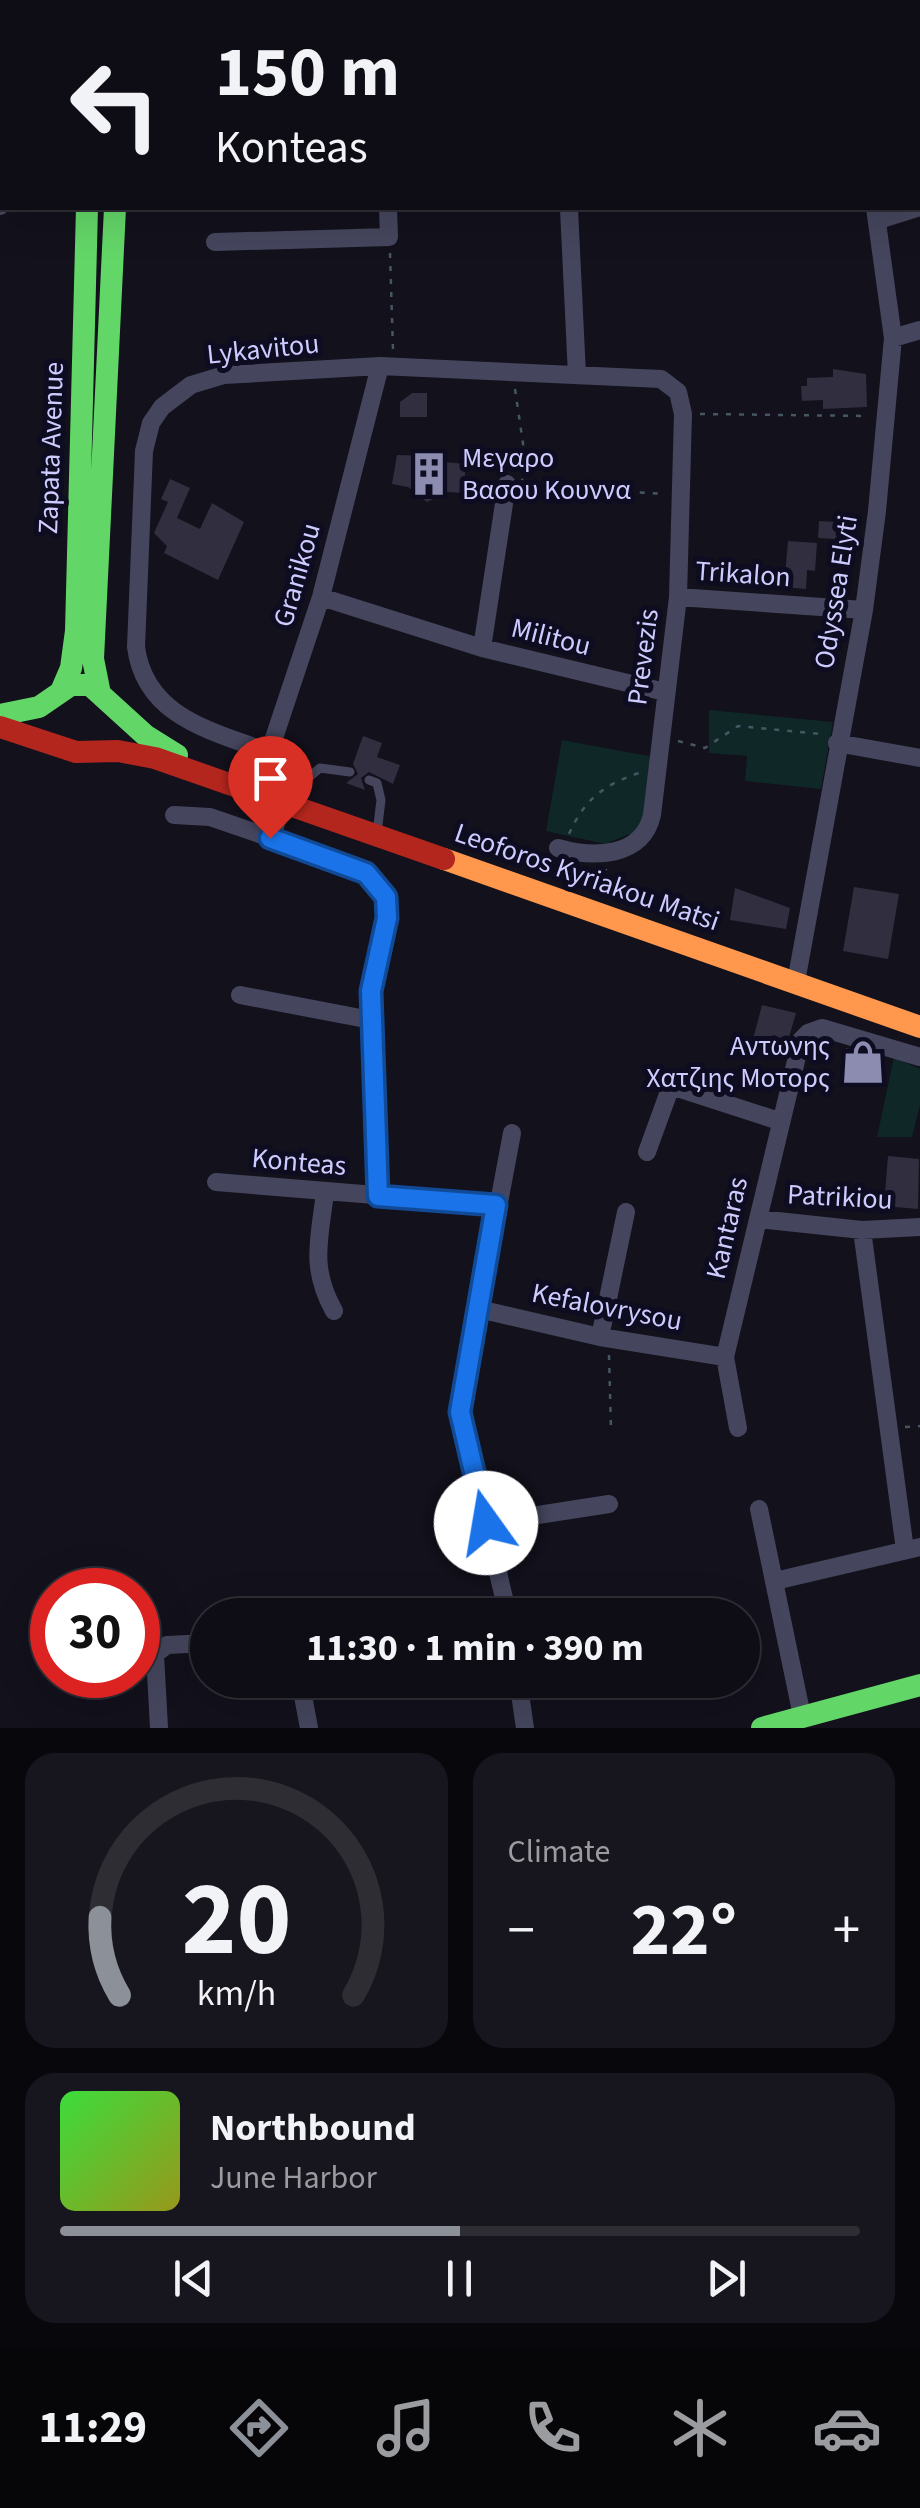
<!DOCTYPE html>
<html lang="en">
<head>
<meta charset="utf-8">
<style>
	:root { --surface:#0e0d15; --page:#17161e; --text:#f1f3f6; --muted:#9b9ca0; --line:#2e2d34; --accent:#8c9099 }
	body { margin:0; font-family:"Source Sans 3",sans-serif; background:var(--page); color:var(--text); height:100vh; display:flex; flex-direction:column; font-size:38px; white-space:nowrap }
	* { box-sizing:border-box; margin:0 }
	p { font-size:32px; color:var(--muted) }
	.icon { flex:none; width:55px; height:55px; fill:none; stroke:currentColor; stroke-width:2; stroke-linecap:round; stroke-linejoin:round }
	.map { position:relative; height:1728px; overflow:hidden }
	.drawer { display:flex; flex-direction:column; gap:25px; padding:25px; background:#08070c; flex:1 }
	.drawer>* { flex:none }
	.top-card { position:absolute; left:0px; top:0px; width:920px; height:210px; box-shadow:0 10px 40px #0002,0 0 0 2px var(--line); background:#0e0d15; color:var(--text); overflow:hidden }
	.speed { position:absolute; left:30px; top:1568px; display:flex; gap:20px; font-size:50px; font-weight:700; text-align:center }
	.speed>* { display:grid; place-content:center; width:130px; height:130px; border-radius:50%; background:var(--surface); box-shadow:0 10px 40px #0002,0 0 0 2px var(--line); line-height:1 }
	.speed .limit { border:15px solid #d22; background:#fff; color:#111 }
	.pin { position:absolute; display:grid; place-items:center; width:85px; height:85px; color:#fff; margin:-102px -42px; border-radius:50% 50% 50% 0; rotate:-45deg; box-shadow:0 0 10px #0007 }
	.pin .icon { rotate:45deg }
	.me { position:absolute; width:110px; margin:-55px; rotate:347deg; stroke-linejoin:round; filter:drop-shadow(0 0 8px #0008) }
	.turn { display:flex; align-items:center; gap:35px; height:210px; padding:0 50px; font-size:45px }
	.turn .icon { width:130px; height:130px; stroke-width:2.5 }
	.turn b { display:block; font-size:70px; line-height:85px }
	.big { font-size:75px; font-weight:700; line-height:1.1 }
	.drawer .widget { flex:1; display:flex; flex-direction:column; justify-content:center; gap:15px; min-width:0; padding:0 35px; border-radius:30px; background:var(--page) }
	.drawer .dial { align-items:center; gap:0 }
	.dial svg { height:260px; overflow:visible; fill:none; stroke:var(--line); stroke-width:7; stroke-linecap:round; text-anchor:middle }
	.dial text { fill:var(--text); stroke:none }
	.song { display:flex; align-items:center; gap:30px }
	.cover { width:120px; height:120px; border-radius:15px; background:linear-gradient(135deg,hsl(120 70% 55%),hsl(60 70% 35%)) }
	.played { height:10px; border-radius:5px; background:linear-gradient(90deg,var(--accent) 50%,var(--line) 50%) }
	.keys { display:flex; justify-content:space-around; direction:ltr }
	.heat { display:flex; justify-content:space-between; align-items:center; font-size:55px; direction:ltr }
	.drawer .tiles { flex:1; display:grid; gap:25px; grid-template-columns:1fr 1fr }
	.widget:last-child { grid-column:span 2 }
	.trip { position:absolute; left:190px; top:1598px; width:570px; height:100px; border-radius:50px; background:var(--surface); box-shadow:0 10px 40px #0002,0 0 0 2px var(--line); font-weight:700; line-height:100px; text-align:center }
	.tabs { display:flex; height:160px; justify-content:space-around; align-items:center; background:#060508; color:var(--muted) }
	.tabs .icon { width:70px; height:70px }
	.tabs .active { color:var(--accent) }
	.tabs b { font-size:45px; color:var(--text) }
	.map>svg:first-child { display:block }
</style>
</head>
<body>
<div class="map">
<svg width="920" height="1728" viewBox="0 0 920 1728">
	<rect width="100%" height="100%" fill="#12111c"/>
	<path fill="#0f2726" d="M709,710L833,722L821,789L745,781L747,756L709,753Z
		M562,740L659,758L642,829L605,844L546,831Z
		M894,1057L920,1069V1105L912,1137H877Z"/>
	<path fill="#302e3f" d="M833,369L866,374L867,407L823,409V400L802,401L801,386H807V378L833,377Z
		M412,393H427V417H400V402Z
		M397,455L437,456L444,462L466,464L463,493L448,492L427,502L408,487L392,484Z
		M170,479L190,488L177,518L200,529L212,503L244,522L218,580L164,553L167,546L154,533L168,502L161,499Z
		M819,521L853,523L852,540L818,538Z
		M788,541L817,543L815,571L807,570L806,589L784,587Z
		M363,736L382,743L377,757L400,765L393,784L369,772L361,778L365,790L346,783L358,774L353,764Z
		M854,887L899,894L888,959L843,951Z
		M735,888L790,908L786,929L730,920Z
		M762,1005L796,1013L785,1051L752,1043Z
		M846,1048L885,1061L880,1076L841,1063Z
		M888,1156L919,1159L918,1209L884,1206Z"/>
	<g fill="none" stroke-linecap="round" stroke-linejoin="round">
		<path stroke="#465763" stroke-width="2.5" stroke-dasharray="5 8" stroke-linecap="butt" d="M390,253L393,350
			M515,389L526,464L522,480
			M700,414L867,416
			M523,485L664,494
			M678,741L705,748L738,726L822,734
			M569,834C585,798 605,784 642,772
			M604,896L606,869
			M609,1355L611,1429
			M905,1427L920,1426"/>
		<path stroke="#45465d" stroke-width="9" d="M369,780L377,783L381,800L377,833
			M298,808L308,778L320,768L350,772"/>
		<path stroke="#45465d" stroke-width="18" d="M15,0L17,2
			M716,0L729,2
			M343,2L344,0
			M540,2L541,0
			M895,2L896,0
			M0,206L2,203
			M569,209L577,375
			M879,220L917,208
			M215,242L389,237L388,208
			M893,338L920,330
			M321,597L482,648L665,692
			M678,597L864,610
			M482,648L507,484
			M837,743L920,758
			M268,752C212,731 145,717 136,647L144,451L151,423L162,407L191,385L224,375L380,366L661,379L678,392L683,414L678,597L652,815C642,858 593,858 558,848
			M255,795L321,597L380,366
			M282,806L271,838L366,873L386,897L387,918L371,991L378,1196
			M174,815L210,817L271,838
			M796,982L864,610L877,511L893,338L875,208
			M240,995L371,1020
			M647,1152L671,1086L779,1121
			M216,1182L497,1205
			M325,1193C319,1241 310,1268 334,1311
			M758,1219L862,1230L920,1227
			M862,1230L905,1550
			M479,1309L600,1337L725,1357
			M600,1337L626,1212
			M738,1428L725,1357L801,1040L808,1033L822,1028L920,1057
			M759,1509L802,1716
			M487,1523L609,1504
			M775,1581L920,1547
			M508,1615L460,1412L512,1133
			M300,1680L309,1728
			M518,1680L525,1728
			M159,1728L155,1654L167,1645L208,1643"/>
		<path stroke="#63d668" stroke-width="22" d="M126,2L127,0
			M62,689L71,668L76,631L87,208
			M99,689L93,659L115,208
			M0,715L39,707L71,685H90L145,735L177,755
			M762,1728L920,1685"/>
		<path stroke="#ff974d" stroke-width="22" d="M444,859L920,1027"/>
		<path stroke="#b3261e" stroke-width="22" d="M100,0V2
			M0,727L76,752L118,751L155,758L444,859"/>
	</g>
	<g fill="none" stroke-linecap="round" stroke-linejoin="round">
		<g stroke="#114b97" stroke-width="25">
			<path id="route" d="M270,838L366,873L386,897L387,918L371,991L378,1196L496,1205L460,1412L486,1523"/>
		</g>
		<use href="#route" stroke="#1a73e8" stroke-width="18"/>
	</g>
	<defs>
		<g id="building-bare" transform="scale(3.45)"><path d="M-4-6H4V6H1V3H-1V6H-4ZM-2.5-4.3h1.7v1.8h-1.7ZM.8-4.3h1.7v1.8H.8ZM-2.5-1h1.7V.8h-1.7ZM.8-1h1.7V.8H.8Z" fill="#8c8bb0" stroke="#0e0c21" stroke-width="2.5" paint-order="stroke"/></g>
		<g id="shop-bare" transform="scale(3.45)"><path d="M-5-2.5h2.3a2.7 3.5 0 0 1 5.4 0H5L5.5 6h-11ZM-1.5-2.5h3a1.5 2.3 0 0 0-3 0Z" fill="#8c8bb0" stroke="#0e0c21" stroke-width="2.5" paint-order="stroke"/></g>
	</defs>
	<g fill-rule="evenodd">
		<use href="#building-bare" x="429" y="474"/>
		<use href="#shop-bare" x="863" y="1062"/>
	</g>
	<g text-anchor="middle" dominant-baseline="central" stroke-width="10" stroke-linejoin="round" paint-order="stroke">
		<g font-size="28" fill="#ceccff" stroke="#0e0c21">
			<text transform="translate(263 349) rotate(-6)">Lykavitou</text>
			<text transform="translate(51 448) rotate(-88)">Zapata Avenue</text>
			<text transform="translate(743 574) rotate(4)">Trikalon</text>
			<text transform="translate(297 575) rotate(-74)">Granikou</text>
			<text transform="translate(836 592) rotate(-81)">Odyssea Elyti</text>
			<text transform="translate(551 637) rotate(14)">Militou</text>
			<text transform="translate(643 657) rotate(-83)">Prevezis</text>
			<text transform="translate(587 877) rotate(19)">Leoforos Kyriakou Matsi</text>
			<text transform="translate(299 1162) rotate(5)">Konteas</text>
			<text transform="translate(840 1197) rotate(3)">Patrikiou</text>
			<text transform="translate(727 1228) rotate(-77)">Kantaras</text>
			<text transform="translate(607 1307) rotate(11)">Kefalovrysou</text>
		</g>
		<g font-size="28" fill="#ceccff" stroke="#0e0c21" text-anchor="start">
			<text x="462" y="458">Μεγαρο<tspan x="462" dy="32">Βασου Κουννα</tspan></text>
			<text x="830" y="1046" text-anchor="end">Αντωνης<tspan x="830" dy="32">Χατζιης Μοτορς</tspan></text>
		</g>
	</g>
</svg>
<div class="speed"><div class="limit">30</div></div>
<div class="pin" style="left:270px;top:838px;background:#d93025"><svg class="icon" aria-label="arrive" viewBox="0 0 24 24"><path d="M6 21V4h12l-3 4 3 4H6"/></svg></div>
<svg class="me" style="left:486px;top:1523px" viewBox="-20 -20 40 40"><circle r="19" fill="#fff"/><path d="M0-13L10 11 0 6-10 11z" fill="#1a73e8"/></svg>
<div class="trip">11:30 · 1 min · 390 m</div>
<div class="top-card">
<div class="turn"><svg class="icon" aria-label="left" viewBox="0 0 24 24"><path d="M17 20v-9H6M10 6l-5 5 5 5"/></svg><div><b>150 m</b>Konteas</div></div>
</div>
</div>
<section class="drawer">
<div class="tiles">
<div class="widget dial"><svg viewBox="0 0 100 80">
<path d="M14 69A42 42 0 1 1 86 69"/>
<path d="M14 69A42 42 0 0 1 8 45" stroke="#8c9099"/>
<text x="50" y="56" font-size="32" font-weight="700">20</text>
<text x="50" y="72" font-size="11">km/h</text>
</svg></div>
<div class="widget"><p>Climate</p>
<div class="heat"><a>−</a><b class="big">22°</b><a>+</a></div>
</div>
<div class="widget">
<div class="song"><i class="cover"></i><div><b>Northbound</b><p>June Harbor</p></div></div>
<div class="played"></div>
<div class="keys"><svg class="icon" aria-label="previous" viewBox="0 0 24 24"><path d="M18 5L8 12l10 7zM5 5v14"/></svg><svg class="icon" aria-label="pause" viewBox="0 0 24 24"><path d="M8 5v14M16 5v14"/></svg><svg class="icon" aria-label="next" viewBox="0 0 24 24"><path d="M6 5l10 7-10 7zM19 5v14"/></svg></div>
</div>
</div>
</section>
<nav class="tabs">
<b>11:29</b>
<svg class="icon active" aria-label="directions" viewBox="0 0 24 24"><path d="M12 3l9 9-9 9-9-9zM9 14v-3h6M13 9l2 2-2 2"/></svg>
<svg class="icon" aria-label="music" viewBox="0 0 24 24"><path d="M9 18V5l10-2v13"/><circle cx="6" cy="18" r="3"/><circle cx="16" cy="16" r="3"/></svg>
<svg class="icon" aria-label="phone" viewBox="0 0 24 24"><path d="M5 4h4l2 5-3 2q2 4 5 5l2-3 5 2v4C11 20 4 13 5 4z"/></svg>
<svg class="icon" aria-label="climate" viewBox="0 0 24 24"><path d="M12 3v18M4 7l16 10M4 17L20 7"/></svg>
<svg class="icon" aria-label="car" viewBox="0 0 24 24"><path d="M5 17H2v-5l4-1 3-4h7l3 4 3 1v5h-3M9 17h6M6 11h13"/><circle cx="7" cy="17" r="2"/><circle cx="17" cy="17" r="2"/></svg>
</nav>
</body>
</html>
